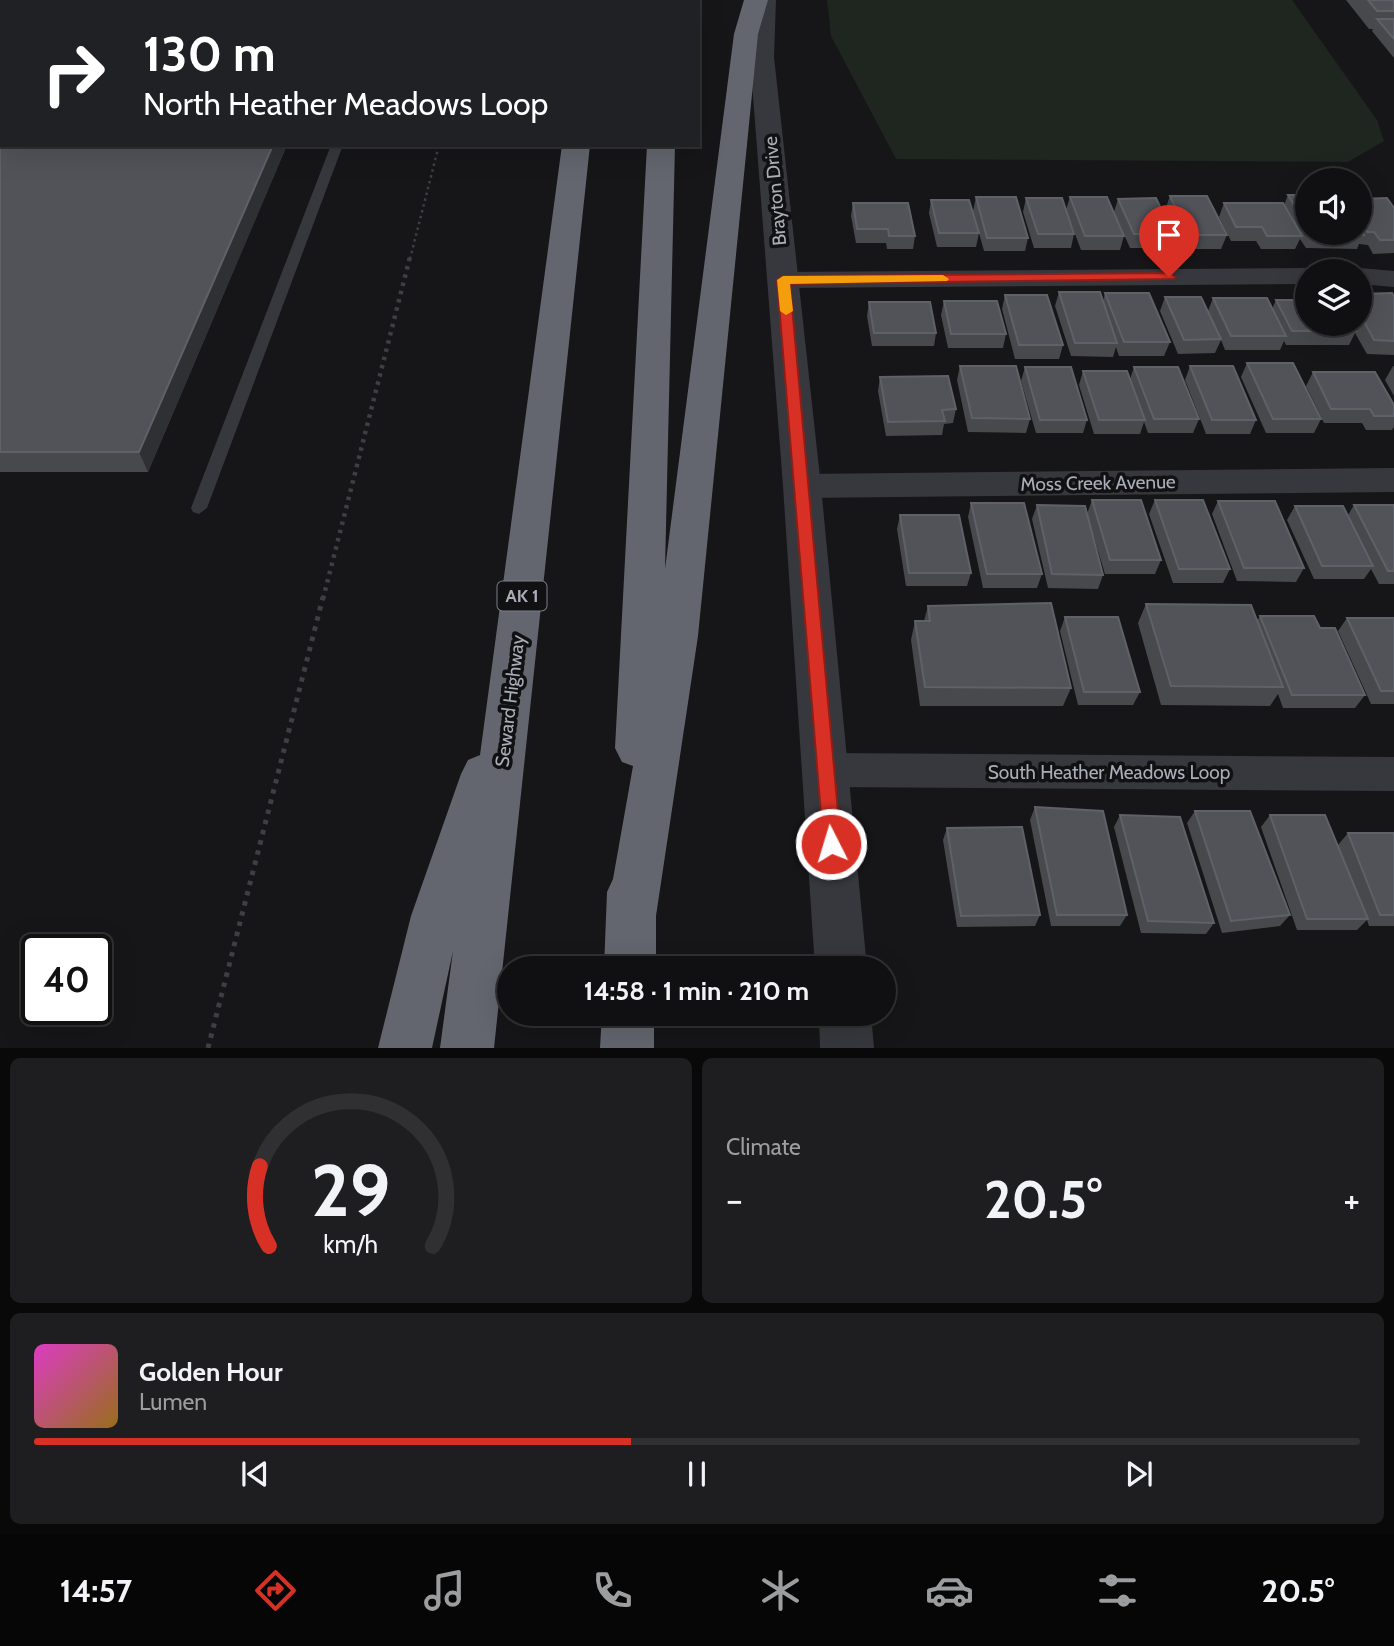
<!DOCTYPE html>
<html lang="en">
<head>
<meta charset="utf-8">
<style>
	:root { --surface:#101012; --page:#1e1e20; --text:#f1f3f6; --muted:#9c9d9f; --line:#303032; --accent:#d93025 }
	body { margin:0; font-family:Cabin,sans-serif; background:var(--page); color:var(--text); height:100vh; display:flex; flex-direction:column; font-size:26px; white-space:nowrap }
	* { box-sizing:border-box; margin:0 }
	p { font-size:23px; color:var(--muted) }
	.icon { flex:none; width:38px; height:38px; fill:none; stroke:currentColor; stroke-width:2; stroke-linecap:round; stroke-linejoin:round }
	.map { position:relative; height:1048px; overflow:hidden }
	.panel { display:flex; flex-direction:column; gap:10px; padding:10px; background:#09090a; flex:1 }
	.panel>* { flex:none }
	.banner { position:absolute; left:0px; top:0px; width:700px; height:147px; box-shadow:0 7px 28px #0002,0 0 0 2px var(--line); background:#202124; color:#fff; overflow:hidden }
	.tools { position:absolute; left:1295px; top:168px; display:grid; gap:14px }
	.tools a { display:grid; place-items:center; width:77px; height:77px; border-radius:50%; background:var(--surface); box-shadow:0 7px 28px #0002,0 0 0 2px var(--line); font-size:35px }
	.speed { position:absolute; left:21px; top:934px; display:flex; gap:14px; font-size:35px; font-weight:700; text-align:center }
	.speed>* { display:grid; place-content:center; width:91px; height:91px; border-radius:50%; background:var(--surface); box-shadow:0 7px 28px #0002,0 0 0 2px var(--line); line-height:1 }
	.speed .limit { border:4px solid #111; border-radius:10px; background:#fff; color:#111 }
	.pin { position:absolute; display:grid; place-items:center; width:60px; height:60px; color:#fff; margin:-72px -30px; border-radius:50% 50% 50% 0; rotate:-45deg; box-shadow:0 0 7px #0007 }
	.pin .icon { rotate:45deg }
	.me { position:absolute; width:77px; margin:-38px; rotate:355deg; stroke-linejoin:round; filter:drop-shadow(0 0 5px #0008) }
	.turn { display:flex; align-items:center; gap:24px; height:147px; padding:0 28px; font-size:32px }
	.turn .icon { width:91px; height:91px; stroke-width:2.5 }
	.turn b { display:block; font-size:49px; line-height:60px }
	.big { font-size:52px; font-weight:700; line-height:1.1 }
	.panel .widget { flex:1; display:flex; flex-direction:column; justify-content:center; gap:10px; min-width:0; padding:0 24px; border-radius:10px; background:var(--page) }
	.panel .dial { align-items:center; gap:0 }
	.dial svg { height:182px; overflow:visible; fill:none; stroke:var(--line); stroke-width:7; stroke-linecap:round; text-anchor:middle }
	.dial text { fill:var(--text); stroke:none }
	.song { display:flex; align-items:center; gap:21px }
	.cover { width:84px; height:84px; border-radius:10px; background:linear-gradient(135deg,hsl(310 70% 55%),hsl(40 70% 35%)) }
	.played { height:7px; border-radius:4px; background:linear-gradient(90deg,var(--accent) 45%,var(--line) 45%) }
	.keys { display:flex; justify-content:space-around; direction:ltr }
	.heat { display:flex; justify-content:space-between; align-items:center; font-size:38px; direction:ltr }
	.panel .tiles { flex:1; display:grid; gap:10px; grid-template-columns:1fr 1fr }
	.widget:last-child { grid-column:span 2 }
	.trip { position:absolute; left:497px; top:956px; width:399px; height:70px; border-radius:35px; background:var(--surface); box-shadow:0 7px 28px #0002,0 0 0 2px var(--line); font-weight:700; line-height:70px; text-align:center }
	.tab-bar { display:flex; height:112px; justify-content:space-around; align-items:center; background:#060607; color:var(--muted) }
	.tab-bar .icon { width:49px; height:49px }
	.tab-bar .on { color:var(--accent) }
	.tab-bar b { font-size:32px; color:var(--text) }
	.map>svg:first-child { display:block }
</style>
</head>
<body>
<div class="map">
<svg width="1394" height="1048" viewBox="0 0 1394 1048">
	<rect width="100%" height="100%" fill="#161618"/>
	<path fill="#1e261f" d="M827,0H1292L1377,120L1384,141L1348,162L896,159L831,36Z"/>
	<g fill="none" stroke-linecap="round" stroke-linejoin="round">
		<path stroke="#3d3f44" stroke-width="2.5" stroke-dasharray="2.5 3.5" stroke-linecap="butt" d="M410,259L439,145"/>
		<path stroke="#3d3f44" stroke-width="4.5" stroke-dasharray="3.5 5" stroke-linecap="butt" d="M323,599L410,257"/>
		<path stroke="#3d3f44" stroke-width="5" stroke-dasharray="4.5 6" stroke-linecap="butt" d="M208,1048L323,597"/>
		<path fill="#37383d" fill-rule="evenodd" d="M395,0H405V2H395Z
			M331,145H343L207,508L199,514L193,512L191,508Z"/>
		<path fill="#37383d" fill-rule="evenodd" d="M1307,268L1317,271H1307V284L783,288L773,286L769,280L773,274L783,272Z
			M1360,268L1394,271V287L1360,284V271H1350Z
			M1394,468V492L802,498L791,494L786,486L791,478L802,474Z
			M825,753L1394,757V791L825,787L811,782L805,770L811,758Z"/>
		<path fill="#37383d" fill-rule="evenodd" d="M752,0H776L774,57L821,486L867,968H815L783,486L750,57Z
			M819,1013H871L874,1048H820Z"/>
		<path fill="#63666e" fill-rule="evenodd" d="M584,0H608V2H584Z
			M654,0H678V2H654Z
			M744,0H768L758,34L698,636L656,916V968H604L607,892L613,879L633,766L622,762L615,748L647,145H675L665,569L734,34Z
			M562,145H590L494,1048H440L453,951L432,1048H378L411,916L461,774L468,760L480,755Z
			M602,1013H654V1048H600Z"/>
	</g>
	<path fill="#47494d" d="M0,0L2,2V145H287L148,472H0Z
		M1346,0H1394V58L1372,31L1373,29H1369Z
		M1288,195H1307V233H1360V199L1394,208V253L1373,254L1368,245L1359,244L1357,249L1306,248L1300,239L1295,249H1261L1256,241H1231L1219,217L1224,203L1284,205Z
		M1170,196L1227,235L1221,249H1183L1165,210Z
		M976,197L1028,238L1025,251H984L973,211Z
		M1070,197L1124,236L1120,250H1081L1066,210Z
		M1026,198L1074,234L1071,248H1034L1023,212Z
		M1118,199L1173,234L1169,248H1130L1114,212Z
		M931,200L979,233L976,247H937L929,213Z
		M853,203L915,236L913,249H887L886,243H856L851,216Z
		M1059,292L1103,302L1105,293L1170,342L1164,356H1119L1116,347L1113,357L1071,356L1055,306Z
		M1360,294L1394,297V355L1367,354L1355,333L1349,345H1286L1284,341L1280,350H1225L1221,340L1215,353L1178,354L1160,311L1165,297L1208,311L1213,298L1272,309L1276,300L1307,324H1360Z
		M1005,295L1063,345L1059,359H1015L1002,309Z
		M944,301L1006,334L1003,348H948L941,315Z
		M869,302L936,333L934,346H872L867,316Z
		M1247,363L1321,419L1314,433H1266L1241,377Z
		M960,366L1030,419L1026,433L968,432L957,380Z
		M1190,366L1256,420L1250,434H1206L1185,380Z
		M1393,366H1394V396L1385,380Z
		M1025,367L1087,420L1083,433H1036L1021,381Z
		M1134,367L1199,419L1193,433H1148L1144,422L1140,434H1094L1079,385L1083,371L1130,379Z
		M1313,372L1394,405V427L1392,430H1366L1362,423H1324L1306,386Z
		M880,377L956,409L953,423L944,424L942,435L886,436L878,391Z
		M1092,500L1161,560L1155,574H1105L1088,518L1103,575L1098,589L1048,588L1032,519L1037,505L1087,514Z
		M1155,500L1230,569L1223,583H1173L1149,514Z
		M1218,501L1304,568L1296,582L1237,581L1212,514Z
		M971,503L1042,574L1037,588H983L968,517Z
		M1354,505H1394V584H1379L1371,569L1364,579H1314L1287,520L1295,506L1348,515Z
		M900,515L971,573L967,586H906L897,529Z
		M1146,604L1257,621L1260,616L1320,628L1365,695L1355,708H1283L1278,694L1270,706L1161,705L1138,623Z
		M928,606L1071,688L1063,706H920L911,640L915,621H924Z
		M1065,617L1140,692L1133,705H1078L1060,631Z
		M1347,618H1394V704H1371L1338,631Z
		M1035,807L1127,915L1120,926H1051L1030,820Z
		M1195,811L1290,915L1280,926L1222,933L1187,823Z
		M1120,815L1214,923L1206,934L1141,933L1114,827Z
		M1270,815L1338,845L1348,833H1394V926H1369L1367,920L1357,930H1297L1261,827Z
		M947,828L1040,915L1035,926L957,927L943,840Z"/>
	<path fill="#2f3033" d="M299,0H312L311,2H298Z
		M273,145H287L148,472L139,452Z"/>
	<path fill="#525359" stroke="#5f6168" stroke-width="2" d="M0,0H299L298,2H2V145H273L139,452H0Z
		M1368,0H1394V11H1377Z
		M1377,19H1394V39Z
		M1288,195H1307V227Z
		M1170,196H1207L1227,235H1188Z
		M976,197H1016L1028,238H987Z
		M1070,197H1107L1124,236H1085Z
		M1026,198H1062L1074,234H1038Z
		M1156,198L1173,234H1134L1118,199Z
		M1387,198L1394,208V240H1380L1374,232H1367L1360,220V199Z
		M931,200H969L979,233H939Z
		M853,203H908L915,236H889L888,229H857Z
		M1224,203H1283L1302,236H1267L1262,227H1236Z
		M1360,228L1364,235L1312,234L1311,233H1360Z
		M1059,292H1100L1117,343H1075Z
		M1105,293H1149L1170,342H1124Z
		M1392,293L1394,297V341L1374,340L1360,314V294Z
		M1005,295H1047L1063,345H1019Z
		M1165,297H1201L1221,339L1184,340Z
		M1213,298H1267L1286,336H1231Z
		M1276,300H1307V324H1352L1356,331H1292Z
		M944,301H997L1006,334H951Z
		M869,302H930L936,333H874Z
		M1247,363H1293L1321,419H1273Z
		M960,366H1016L1030,419L972,418Z
		M1190,366H1233L1256,420H1212Z
		M1025,367H1071L1087,420H1040Z
		M1134,367H1178L1199,419H1154Z
		M1083,371H1127L1145,420H1099Z
		M1313,372H1375L1394,405V416H1374L1370,409H1331Z
		M948,376L956,409L942,410L945,421L888,422L880,377Z
		M1092,500H1141L1161,560H1110Z
		M1155,500H1203L1230,569H1179Z
		M1218,501H1275L1304,568H1244Z
		M971,503H1024L1042,574H987Z
		M1037,505L1085,506L1103,575L1052,574Z
		M1354,505H1394V571H1388Z
		M1295,506H1343L1373,566H1322Z
		M900,515H959L971,573H909Z
		M1051,603L1071,688L925,687L915,621H930L928,606Z
		M1146,604L1251,605L1283,687L1171,686Z
		M1260,616H1314L1320,628H1335L1365,695H1292Z
		M1065,617H1118L1140,692H1084Z
		M1347,618H1394V691H1381Z
		M1035,807L1103,811L1127,915H1057Z
		M1195,811H1250L1290,915L1231,921Z
		M1120,815L1180,817L1214,923L1148,921Z
		M1270,815H1325L1368,919H1307Z
		M1022,827L1040,915L961,916L947,828Z
		M1348,833H1394V915H1380Z"/>
	<path fill="#d93025" stroke="#8d1f18" stroke-width="2" d="M1169,273L1176,277L1174,279L790,284L841,844L838,851L831,853L824,851L777,280L783,276Z"/>
	<path fill="#f59e0b" d="M943,275L949,279L947,281L790,284L793,311L786,315L780,311L777,280L783,276Z"/>
	<g text-anchor="middle" dominant-baseline="central" stroke-width="7" stroke-linejoin="round" paint-order="stroke">
		<rect fill="#111113" stroke="#7b7e86" stroke-width="2" x="497.5" y="581.5" width="49" height="29" rx="5"/>
		<g font-size="18" font-weight="bold" fill="#a8adb8">
			<text x="522" y="596">AK 1</text>
		</g>
		<g font-size="19" fill="#a8adb8" stroke="#111113">
			<text transform="translate(775 191) rotate(-95)">Brayton Drive</text>
			<text transform="translate(1098 483) rotate(-1)">Moss Creek Avenue</text>
			<text transform="translate(510 701) rotate(-83)">Seward Highway</text>
			<text x="1109" y="772">South Heather Meadows Loop</text>
		</g>
	</g>
</svg>
<div class="tools">
<a><svg class="icon" aria-label="sound" viewBox="0 0 24 24"><path d="M4 9h4l5-4v14l-5-4H4zM17 9q2 3 0 6"/></svg></a>
<a><svg class="icon" aria-label="layers" viewBox="0 0 24 24"><path d="M12 4l9 5-9 5-9-5zM3 14l9 5 9-5"/></svg></a>
</div>
<div class="speed"><div class="limit">40</div></div>
<div class="pin" style="left:1169px;top:277px;background:#d93025"><svg class="icon" aria-label="arrive" viewBox="0 0 24 24"><path d="M6 21V4h12l-3 4 3 4H6"/></svg></div>
<svg class="me" style="left:831px;top:844px" viewBox="-20 -20 40 40"><circle r="17" fill="#d93025" stroke="#fff" stroke-width="3"/><path d="M0-11L8 9 0 5-8 9z" fill="#fff"/></svg>
<div class="trip">14:58 · 1 min · 210 m</div>
<div class="banner">
<div class="turn"><svg class="icon" aria-label="right" viewBox="0 0 24 24"><path d="M7 20v-9h11M14 6l5 5-5 5"/></svg><div><b>130 m</b>North Heather Meadows Loop</div></div>
</div>
</div>
<section class="panel">
<div class="tiles">
<div class="widget dial"><svg viewBox="0 0 100 80">
<path d="M14 69A42 42 0 1 1 86 69"/>
<path d="M14 69A42 42 0 0 1 10 34" stroke="#d93025"/>
<text x="50" y="56" font-size="32" font-weight="700">29</text>
<text x="50" y="72" font-size="11">km/h</text>
</svg></div>
<div class="widget"><p>Climate</p>
<div class="heat"><a>−</a><b class="big">20.5°</b><a>+</a></div>
</div>
<div class="widget">
<div class="song"><i class="cover"></i><div><b>Golden Hour</b><p>Lumen</p></div></div>
<div class="played"></div>
<div class="keys"><svg class="icon" aria-label="previous" viewBox="0 0 24 24"><path d="M18 5L8 12l10 7zM5 5v14"/></svg><svg class="icon" aria-label="pause" viewBox="0 0 24 24"><path d="M8 5v14M16 5v14"/></svg><svg class="icon" aria-label="next" viewBox="0 0 24 24"><path d="M6 5l10 7-10 7zM19 5v14"/></svg></div>
</div>
</div>
</section>
<nav class="tab-bar">
<b>14:57</b>
<svg class="icon on" aria-label="directions" viewBox="0 0 24 24"><path d="M12 3l9 9-9 9-9-9zM9 14v-3h6M13 9l2 2-2 2"/></svg>
<svg class="icon" aria-label="music" viewBox="0 0 24 24"><path d="M9 18V5l10-2v13"/><circle cx="6" cy="18" r="3"/><circle cx="16" cy="16" r="3"/></svg>
<svg class="icon" aria-label="phone" viewBox="0 0 24 24"><path d="M5 4h4l2 5-3 2q2 4 5 5l2-3 5 2v4C11 20 4 13 5 4z"/></svg>
<svg class="icon" aria-label="climate" viewBox="0 0 24 24"><path d="M12 3v18M4 7l16 10M4 17L20 7"/></svg>
<svg class="icon" aria-label="car" viewBox="0 0 24 24"><path d="M5 17H2v-5l4-1 3-4h7l3 4 3 1v5h-3M9 17h6M6 11h13"/><circle cx="7" cy="17" r="2"/><circle cx="17" cy="17" r="2"/></svg>
<svg class="icon" aria-label="filters" viewBox="0 0 24 24"><path d="M4 7h16M4 17h16"/><circle cx="9" cy="7" r="2"/><circle cx="15" cy="17" r="2"/></svg>
<b>20.5°</b>
</nav>
</body>
</html>
